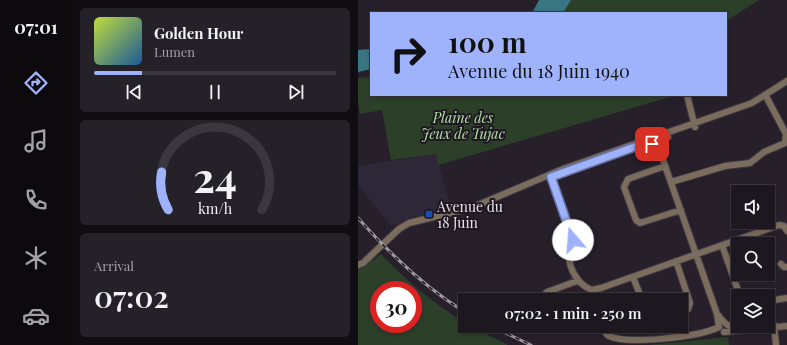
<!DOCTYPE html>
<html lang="en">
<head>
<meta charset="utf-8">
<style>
	:root { --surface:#1d1820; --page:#252129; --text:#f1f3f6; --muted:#a0a0a5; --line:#3b373e; --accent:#9fb3fd }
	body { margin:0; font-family:"Playfair Display",serif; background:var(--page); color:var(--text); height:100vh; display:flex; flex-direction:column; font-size:15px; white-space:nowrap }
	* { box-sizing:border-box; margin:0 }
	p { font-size:13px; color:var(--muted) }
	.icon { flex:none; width:22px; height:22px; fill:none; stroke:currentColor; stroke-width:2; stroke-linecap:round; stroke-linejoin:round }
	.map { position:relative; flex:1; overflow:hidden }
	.details { display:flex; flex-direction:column; gap:8px; padding:8px; background:#100d12; width:286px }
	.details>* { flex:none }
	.hud { position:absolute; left:12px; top:12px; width:357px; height:84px; border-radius:0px; box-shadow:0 2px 6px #0003,0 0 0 1px var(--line); background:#9fb3fd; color:#111; overflow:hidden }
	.controls { position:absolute; left:373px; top:185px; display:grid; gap:8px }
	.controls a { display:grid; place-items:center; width:44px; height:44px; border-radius:0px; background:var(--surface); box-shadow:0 2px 6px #0003,0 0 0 1px var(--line); font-size:20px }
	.speed { position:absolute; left:12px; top:281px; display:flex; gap:8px; font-size:20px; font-weight:700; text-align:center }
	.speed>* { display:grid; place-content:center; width:52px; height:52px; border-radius:50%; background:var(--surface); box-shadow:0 2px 6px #0003,0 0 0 1px var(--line); line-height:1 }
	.speed .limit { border:6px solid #d22; background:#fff; color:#111 }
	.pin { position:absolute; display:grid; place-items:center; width:34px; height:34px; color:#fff; margin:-17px; border-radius:8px; box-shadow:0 2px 6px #0006 }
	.me { position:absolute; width:44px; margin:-22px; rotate:342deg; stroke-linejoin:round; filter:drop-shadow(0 0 3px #0008) }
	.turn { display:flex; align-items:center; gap:14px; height:84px; padding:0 12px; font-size:18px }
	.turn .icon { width:52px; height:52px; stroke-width:2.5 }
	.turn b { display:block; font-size:28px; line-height:34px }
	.big { font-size:30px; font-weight:600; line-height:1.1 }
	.details .tile { flex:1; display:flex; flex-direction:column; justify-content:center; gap:6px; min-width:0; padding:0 14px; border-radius:6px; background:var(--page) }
	.details .dial { align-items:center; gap:0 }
	.dial svg { height:104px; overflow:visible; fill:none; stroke:var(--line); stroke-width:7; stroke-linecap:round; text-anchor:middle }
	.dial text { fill:var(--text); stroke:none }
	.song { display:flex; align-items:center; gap:12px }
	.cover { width:48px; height:48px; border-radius:6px; background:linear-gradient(135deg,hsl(70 70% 55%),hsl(210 70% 35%)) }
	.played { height:4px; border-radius:2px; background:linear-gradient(90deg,var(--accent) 20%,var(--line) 20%) }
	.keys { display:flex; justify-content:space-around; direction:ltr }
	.trip { position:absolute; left:100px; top:293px; width:230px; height:40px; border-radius:0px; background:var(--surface); box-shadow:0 2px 6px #0003,0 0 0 1px var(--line); font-weight:600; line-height:40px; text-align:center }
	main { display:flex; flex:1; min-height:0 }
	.tabs { display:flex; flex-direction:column; width:72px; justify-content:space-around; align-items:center; background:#0c0a0d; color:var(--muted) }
	.tabs .icon { width:28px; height:28px }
	.tabs .active { color:var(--accent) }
	.tabs b { font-size:18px; color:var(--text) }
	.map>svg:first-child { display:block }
</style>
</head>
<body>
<main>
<nav class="tabs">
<b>07:01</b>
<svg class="icon active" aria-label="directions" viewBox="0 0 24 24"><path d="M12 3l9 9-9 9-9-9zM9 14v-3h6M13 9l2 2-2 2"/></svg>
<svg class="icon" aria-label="music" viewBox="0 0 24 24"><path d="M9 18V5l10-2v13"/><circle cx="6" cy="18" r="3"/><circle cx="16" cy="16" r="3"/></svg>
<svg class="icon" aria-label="phone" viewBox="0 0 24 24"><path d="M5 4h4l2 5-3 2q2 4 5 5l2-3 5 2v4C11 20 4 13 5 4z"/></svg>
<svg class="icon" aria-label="climate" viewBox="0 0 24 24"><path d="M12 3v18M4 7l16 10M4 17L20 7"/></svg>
<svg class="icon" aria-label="car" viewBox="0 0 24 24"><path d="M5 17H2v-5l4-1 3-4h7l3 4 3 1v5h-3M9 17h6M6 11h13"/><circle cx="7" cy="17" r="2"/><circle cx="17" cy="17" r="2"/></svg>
</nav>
<section class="details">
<div class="tile">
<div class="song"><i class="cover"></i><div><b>Golden Hour</b><p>Lumen</p></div></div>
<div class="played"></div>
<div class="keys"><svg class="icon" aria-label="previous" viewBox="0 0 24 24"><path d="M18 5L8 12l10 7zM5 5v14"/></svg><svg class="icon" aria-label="pause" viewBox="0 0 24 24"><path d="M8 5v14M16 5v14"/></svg><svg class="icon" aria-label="next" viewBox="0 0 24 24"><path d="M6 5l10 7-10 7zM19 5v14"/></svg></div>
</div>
<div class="tile dial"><svg viewBox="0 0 100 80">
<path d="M14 69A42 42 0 1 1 86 69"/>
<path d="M14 69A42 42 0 0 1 9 40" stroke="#9fb3fd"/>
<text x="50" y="56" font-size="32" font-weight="700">24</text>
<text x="50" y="72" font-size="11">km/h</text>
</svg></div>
<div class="tile"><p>Arrival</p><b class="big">07:02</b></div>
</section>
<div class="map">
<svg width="429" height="345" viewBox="0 0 429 345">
	<rect width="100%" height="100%" fill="#27202b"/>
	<path fill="#2d2738" d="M78,154L93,209L63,215L54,217L40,226L37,223L33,226L0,185V166Z"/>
	<path fill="#2c4029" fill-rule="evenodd" d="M213,0H401L368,21V13H205Z
		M13,77V95H311L312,97L80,165L78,154L33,160L24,110L2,114L0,101V78Z
		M23,254C50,282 74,302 107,323V326H113L150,345H0V267L15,260ZM21,290H55V324H21Z
		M370,337L371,345H291Z"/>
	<path fill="#397582" d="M181,0H213L205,13H174Z
		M13,49V69L0,72V50Z"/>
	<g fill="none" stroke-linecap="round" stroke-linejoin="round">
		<g stroke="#423b45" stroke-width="8">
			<path id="minor" d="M329,95L337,127
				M298,140L359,314L361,327
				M285,145L297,144L310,137
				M307,166L270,179L266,187L278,220L282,223L323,210
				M192,175L215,237C216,244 211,249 211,255C211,269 220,285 234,290L235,300
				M313,182L367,166L392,163L406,152L427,143L428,134L409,98
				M364,245L382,296
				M318,261L332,303L330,309L323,311
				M423,264L426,267H429
				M0,265L5,263L41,229L51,223L113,208L205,169L276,144L298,139L311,132L394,103L429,81
				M275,277L284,300
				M234,290L243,288L421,225L426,226L429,231
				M183,298L189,292L219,281
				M410,301L429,298
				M360,315C370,329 374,328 390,326
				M416,325L418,345
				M244,326C246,330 247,334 251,336C270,345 341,337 361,327
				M366,332L429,326"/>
		</g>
		<use href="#minor" stroke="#7b6d5d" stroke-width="6"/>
		<g stroke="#9f9aa2" stroke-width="3">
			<path id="rail" d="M0,218C32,254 66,287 107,312
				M133,326L173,345"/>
		</g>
		<use href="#rail" stroke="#1e1721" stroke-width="1.5" stroke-dasharray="4.5" stroke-linecap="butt"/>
	</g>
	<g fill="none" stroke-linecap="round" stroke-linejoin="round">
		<g stroke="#6774a4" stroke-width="10">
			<path id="route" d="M215,240L193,177L282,145L294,144"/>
		</g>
		<use href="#route" stroke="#9fb3fd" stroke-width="7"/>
	</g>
	<rect fill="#1a4fb4" stroke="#1e1721" stroke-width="1.5" x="67" y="210" width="8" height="8" rx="2"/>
	<g text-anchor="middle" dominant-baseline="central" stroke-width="4" stroke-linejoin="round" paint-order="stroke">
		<g font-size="14" font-style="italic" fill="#aee0a4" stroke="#1e1721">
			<text x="105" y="117">Plaine des<tspan x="105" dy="16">Jeux de Tujac</tspan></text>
		</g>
		<g font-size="14" fill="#e6e1e8" stroke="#1e1721" text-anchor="start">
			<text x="79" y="206">Avenue du<tspan x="79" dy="16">18 Juin</tspan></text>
		</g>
	</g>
</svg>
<div class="controls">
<a><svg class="icon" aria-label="sound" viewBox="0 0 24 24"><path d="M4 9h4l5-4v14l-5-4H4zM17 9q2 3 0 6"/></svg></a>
<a><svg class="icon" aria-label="search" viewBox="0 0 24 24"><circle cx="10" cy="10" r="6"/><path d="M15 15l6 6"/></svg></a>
<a><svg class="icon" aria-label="layers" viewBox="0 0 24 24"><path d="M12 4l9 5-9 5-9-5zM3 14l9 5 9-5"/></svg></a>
</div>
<div class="speed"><div class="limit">30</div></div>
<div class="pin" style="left:294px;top:144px;background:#d93025"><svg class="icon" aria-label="arrive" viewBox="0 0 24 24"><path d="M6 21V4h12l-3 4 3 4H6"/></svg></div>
<svg class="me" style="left:215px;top:240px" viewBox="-20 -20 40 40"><circle r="19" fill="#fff"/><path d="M0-13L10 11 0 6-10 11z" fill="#9fb3fd"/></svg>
<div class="trip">07:02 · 1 min · 250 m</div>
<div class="hud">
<div class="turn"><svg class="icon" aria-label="right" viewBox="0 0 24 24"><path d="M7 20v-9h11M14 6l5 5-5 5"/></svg><div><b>100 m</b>Avenue du 18 Juin 1940</div></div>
</div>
</div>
</main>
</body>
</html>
